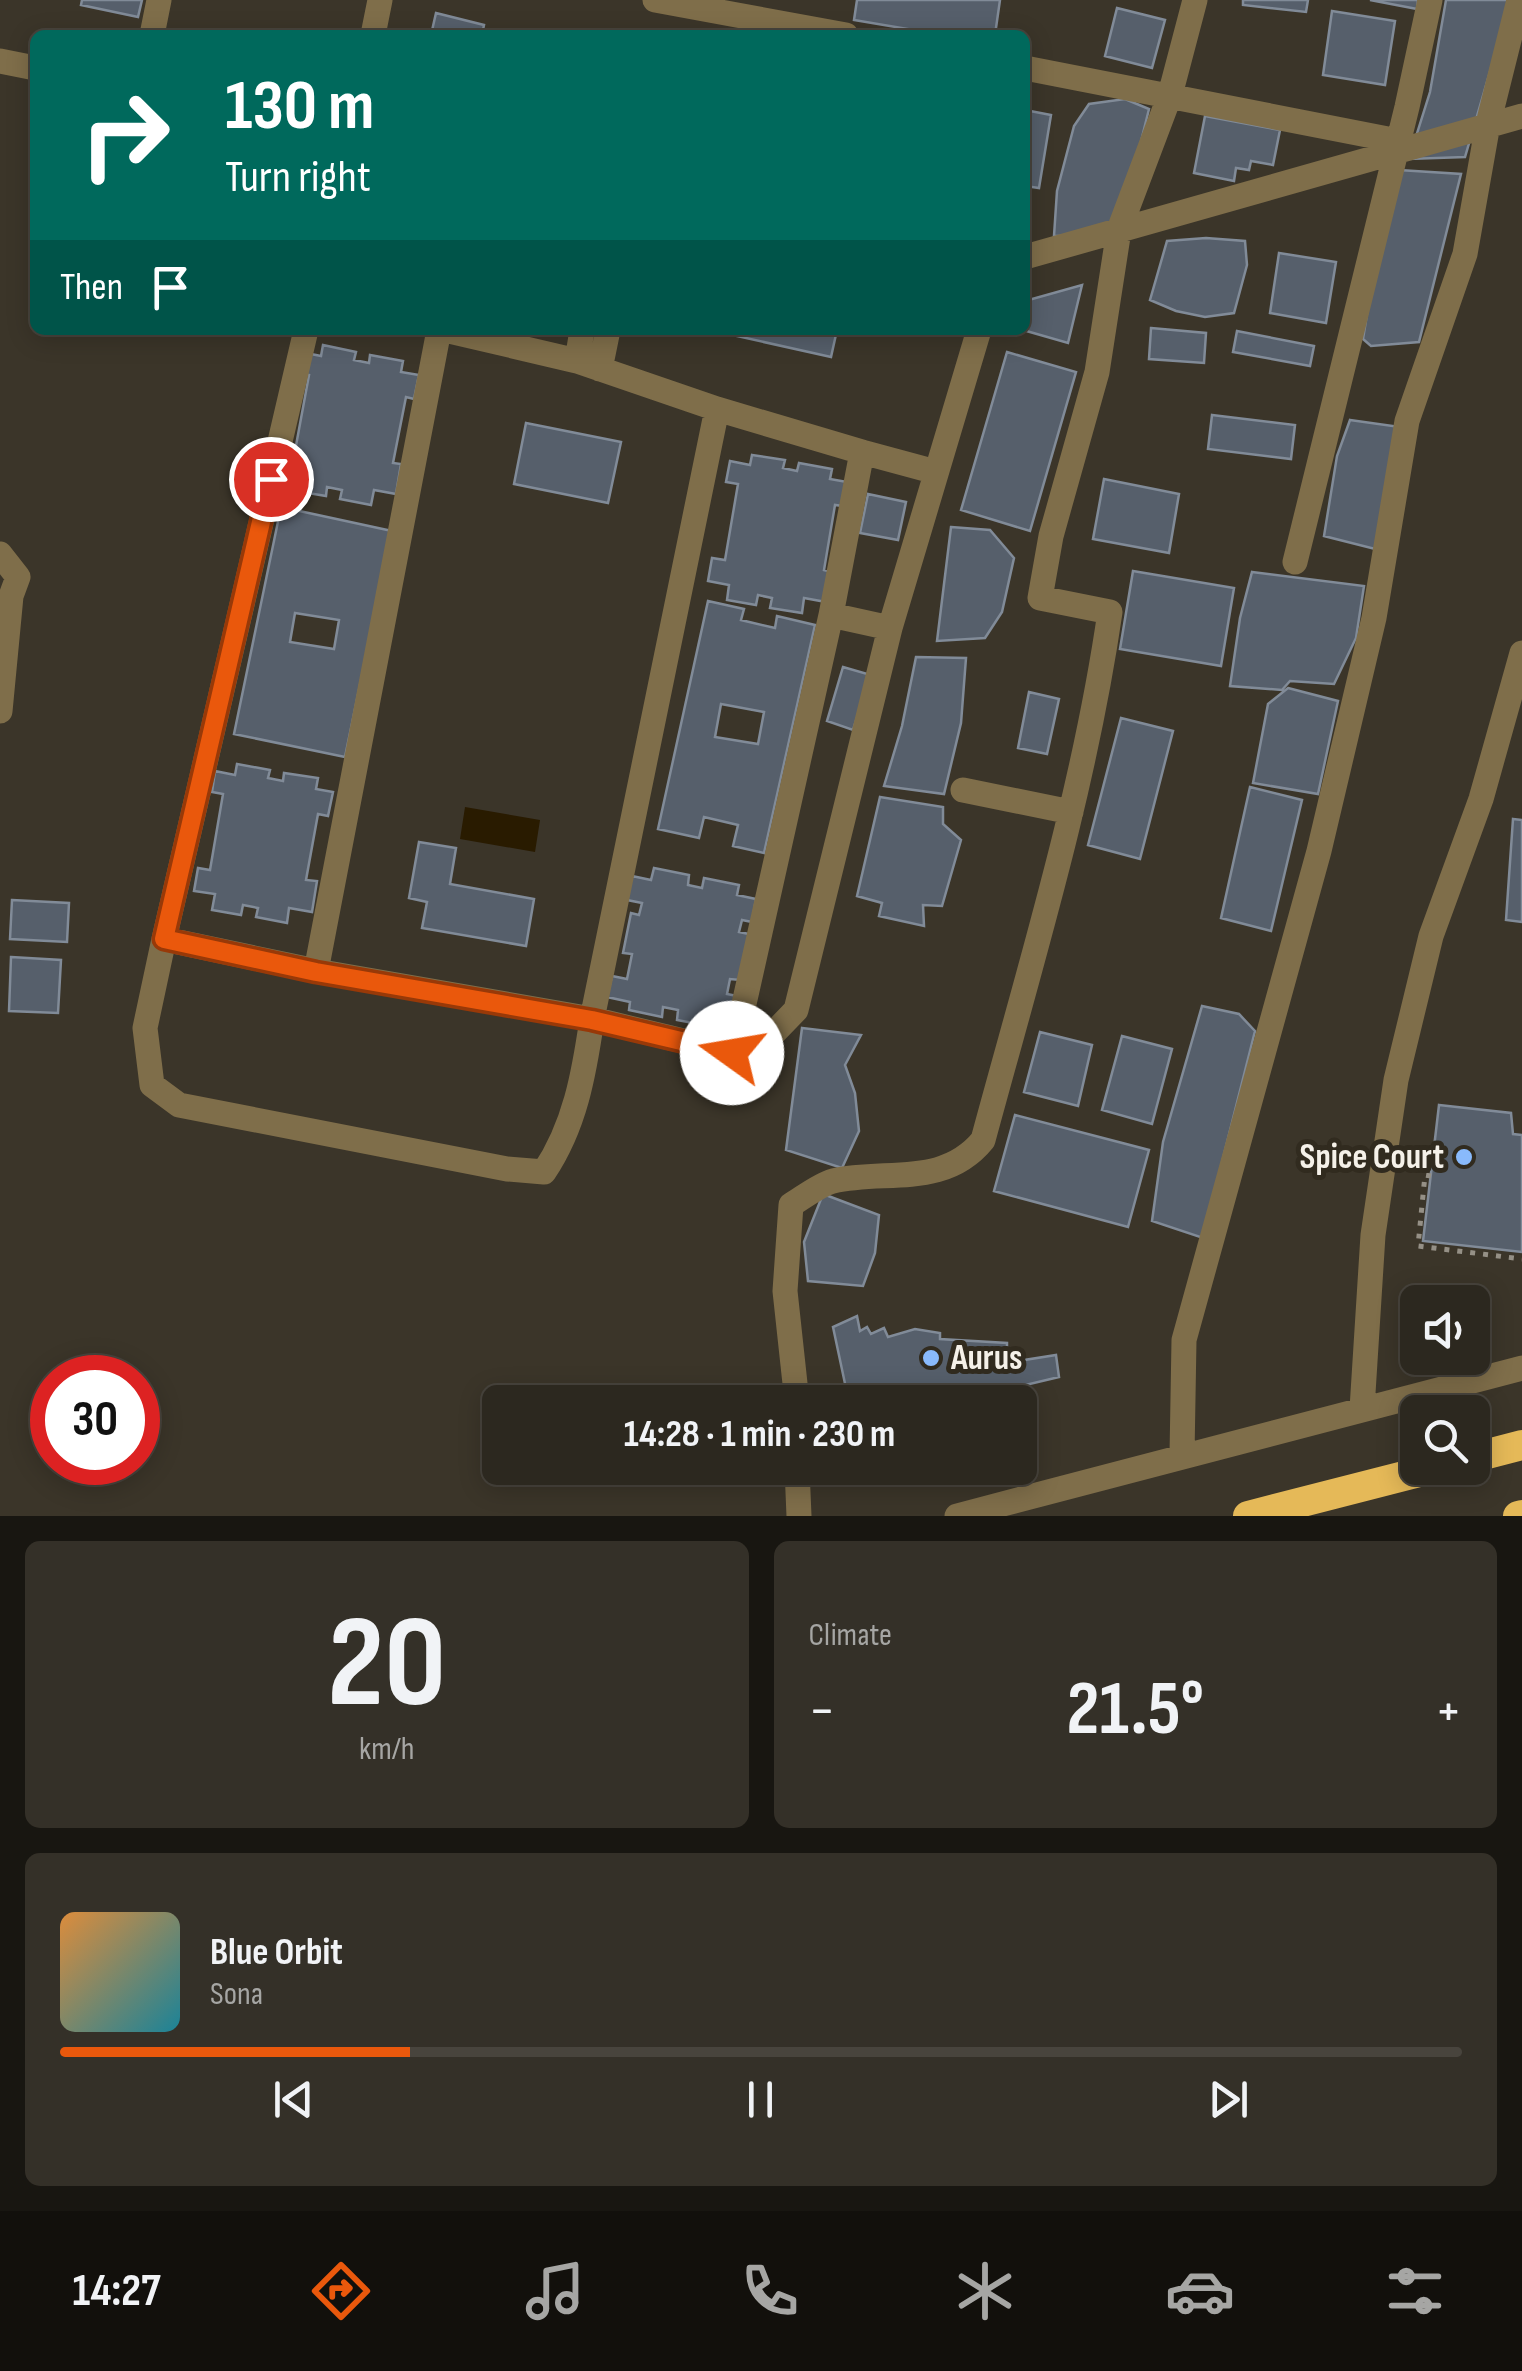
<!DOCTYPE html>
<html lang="en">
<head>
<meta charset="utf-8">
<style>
	:root { --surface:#2c281f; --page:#343028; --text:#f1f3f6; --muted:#a6a6a4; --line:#48443d; --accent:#ea580c }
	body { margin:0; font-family:"Sofia Sans Condensed",sans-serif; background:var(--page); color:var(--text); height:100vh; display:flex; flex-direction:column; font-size:38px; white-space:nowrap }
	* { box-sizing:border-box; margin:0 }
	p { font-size:32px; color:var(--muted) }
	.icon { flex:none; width:55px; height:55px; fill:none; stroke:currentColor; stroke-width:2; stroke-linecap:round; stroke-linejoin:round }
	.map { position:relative; height:1516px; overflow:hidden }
	.side { display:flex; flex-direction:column; gap:25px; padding:25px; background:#181611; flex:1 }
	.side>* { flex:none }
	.hud { position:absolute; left:30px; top:30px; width:1000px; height:305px; border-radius:15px; box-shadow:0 5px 25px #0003,0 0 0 2px var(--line); background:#00695c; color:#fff; overflow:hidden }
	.controls { position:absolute; left:1400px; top:1285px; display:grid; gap:20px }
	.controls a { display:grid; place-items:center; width:90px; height:90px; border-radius:15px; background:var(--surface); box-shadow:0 5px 25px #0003,0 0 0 2px var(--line); font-size:50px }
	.speed { position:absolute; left:30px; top:1355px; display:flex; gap:20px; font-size:50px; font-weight:700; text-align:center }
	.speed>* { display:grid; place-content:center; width:130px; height:130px; border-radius:50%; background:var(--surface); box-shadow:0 5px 25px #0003,0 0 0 2px var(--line); line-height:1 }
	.speed .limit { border:15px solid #d22; background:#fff; color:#111 }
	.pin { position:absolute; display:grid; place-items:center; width:85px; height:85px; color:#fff; margin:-42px; border:5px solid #fff; border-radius:50%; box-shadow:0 2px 10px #0007 }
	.me { position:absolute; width:110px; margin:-55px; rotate:283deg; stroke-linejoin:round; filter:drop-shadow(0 0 8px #0008) }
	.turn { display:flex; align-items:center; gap:35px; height:210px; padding:0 30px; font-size:45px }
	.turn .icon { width:130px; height:130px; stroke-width:2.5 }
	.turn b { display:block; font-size:70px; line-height:85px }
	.then { display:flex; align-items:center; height:95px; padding:0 30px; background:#0003; gap:20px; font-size:38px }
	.big { font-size:75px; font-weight:700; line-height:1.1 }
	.side .tile { flex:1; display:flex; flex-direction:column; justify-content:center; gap:15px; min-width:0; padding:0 35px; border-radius:15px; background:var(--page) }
	.side .dial { align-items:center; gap:0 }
	.dial b { font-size:130px; line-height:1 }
	.song { display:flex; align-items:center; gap:30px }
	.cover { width:120px; height:120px; border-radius:15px; background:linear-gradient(135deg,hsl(30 70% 55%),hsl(190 70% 35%)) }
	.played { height:10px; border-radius:5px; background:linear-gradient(90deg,var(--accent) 25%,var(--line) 25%) }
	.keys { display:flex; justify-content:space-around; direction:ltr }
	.heat { display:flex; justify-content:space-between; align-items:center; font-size:55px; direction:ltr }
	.side .tiles { flex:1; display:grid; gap:25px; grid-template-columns:1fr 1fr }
	.tile:last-child { grid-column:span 2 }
	.trip { position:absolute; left:482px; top:1385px; width:555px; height:100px; border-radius:15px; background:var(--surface); box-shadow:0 5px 25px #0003,0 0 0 2px var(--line); font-weight:700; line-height:100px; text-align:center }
	.dock { display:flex; height:160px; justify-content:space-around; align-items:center; background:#12100c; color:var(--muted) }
	.dock .icon { width:70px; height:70px }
	.dock .selected { color:var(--accent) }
	.dock b { font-size:45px; color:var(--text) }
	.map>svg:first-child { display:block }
</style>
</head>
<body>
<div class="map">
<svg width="1522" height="1516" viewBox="0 0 1522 1516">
	<rect width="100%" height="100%" fill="#3b3529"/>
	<path fill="#291b00" d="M465,807L540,820L535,852L460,839Z"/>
	<path fill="#565f6b" stroke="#818b98" stroke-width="2.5" fill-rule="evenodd" d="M82,0H142L138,17L81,5Z
		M857,0H1000L995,35H943L854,20Z
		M1243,0H1308L1306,12L1243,5Z
		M1370,0H1418L1417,9Z
		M1446,0H1511L1465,157L1409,159L1430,92Z
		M1117,8L1165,20L1152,68L1105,56Z
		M1332,11L1395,21L1385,85L1323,75Z
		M436,13L484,25L482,35H431Z
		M1125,99L1149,109L1129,190L1111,224L1083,236H1054L1057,191L1074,126L1089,104Z
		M1025,110L1051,115L1039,188L1025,186Z
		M1205,116L1280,130L1273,165L1251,161L1249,170L1236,168L1234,181L1194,173Z
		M1399,170L1461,174L1419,342L1371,346L1363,339L1375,264Z
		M1206,238L1245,241L1247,265L1234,313L1205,317L1176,311L1150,300L1167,241Z
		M1279,253L1336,262L1326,323L1270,313Z
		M1082,285L1068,343L1023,330L1025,301Z
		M1151,328L1206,333L1204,363L1149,359Z
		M710,330H837L831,357Z
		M1237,331L1314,346L1310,366L1233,352Z
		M323,345L356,352L354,360L369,363L370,355L403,361L401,372L419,375L414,399L406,397L393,463L401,464L396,494L374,490L371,505L340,499L342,490L327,487L326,496L296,491L299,476L278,471L283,449L295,451L309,375L297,373L301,352L321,356Z
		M1007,352L1076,372L1030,531L961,510Z
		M1212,415L1295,425L1291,459L1208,449Z
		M1350,420L1400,427L1379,550L1324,536L1337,456Z
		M526,423L621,442L608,503L514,484Z
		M752,455L785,460L783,468L797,471L799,463L832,469L830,479L847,482L843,506L835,505L824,570L832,572L826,602L804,598L802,613L770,608L772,598L758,595L756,605L727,600L729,585L708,581L712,558L725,560L738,484L726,482L730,461L750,465Z
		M1104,479L1179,494L1169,553L1093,539Z
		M868,494L906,502L898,540L860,533Z
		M281,507L392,531L345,757L234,734ZM295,613L339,620L334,649L290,642Z
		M951,527L990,530L1014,558L1002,612L985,638L937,641Z
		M1133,571L1234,588L1221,666L1120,649Z
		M1252,572L1364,586L1356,638L1334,684L1290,681L1282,690L1230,686L1240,618Z
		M708,601L744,609L741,620L775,628L777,616L815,625L764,853L733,846L738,825L704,817L699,838L658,829ZM721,704L764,712L758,744L715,737Z
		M916,657L966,658L961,723L944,794L884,786L902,726Z
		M843,667L871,675L853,730L827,721Z
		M1288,688L1338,701L1318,794L1253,783L1268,704Z
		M1029,692L1059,699L1047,754L1018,748Z
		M1121,718L1173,731L1140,859L1088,845Z
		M237,764L270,770L268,778L283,781L284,773L318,778L316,789L333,792L328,816L318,814L306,880L317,881L312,912L289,908L287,923L256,917L258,908L243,905L241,915L212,910L215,894L194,891L198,868L210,870L223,794L212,792L215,771L235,775Z
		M1250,787L1302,800L1271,931L1221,918Z
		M880,797L943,807V824L961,840L942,906L923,905L924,926L879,916L882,903L857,896Z
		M1513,819L1522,820V922L1506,920Z
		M419,842L456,848L450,884L534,899L526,946L422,928L427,902L409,898Z
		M654,868L689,875L688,885L702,888L704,878L739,885L737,895L756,899L752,922L742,920L739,932L749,934L740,980L730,979L727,994L737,996L732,1019L711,1014L709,1026L677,1020L678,1010L663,1007L662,1017L629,1010L630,1002L607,997L612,976L627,979L632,954L623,953L631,913L639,915L642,903L627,900L632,876L651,880Z
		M12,900L69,903L67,942L10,939Z
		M11,957L61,960L58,1013L9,1011Z
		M1202,1006L1239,1014L1255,1031L1203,1238L1152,1221L1163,1142Z
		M802,1028L861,1035L845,1065L855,1093L859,1131L842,1168L786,1150Z
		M1040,1032L1092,1045L1078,1106L1024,1092Z
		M1122,1036L1172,1049L1152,1124L1102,1110Z
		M1439,1105L1511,1113L1513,1134L1522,1135V1252L1423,1241Z
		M1015,1115L1149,1150L1128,1227L994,1191Z
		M823,1194L879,1215L875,1253L863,1286L808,1281L804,1242Z
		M857,1316L860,1331L867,1327L871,1334L884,1328L888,1337L915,1329L940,1333V1339L1007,1343V1354L1021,1353L1024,1360L1056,1355L1059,1377L955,1402H834L833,1396L847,1393L833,1327Z"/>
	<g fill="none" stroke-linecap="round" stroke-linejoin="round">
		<path stroke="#959086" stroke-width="5" stroke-dasharray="5 8" stroke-linecap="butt" d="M1431,1176L1425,1175L1418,1246L1522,1259"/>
		<path stroke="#7f6e4a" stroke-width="25" d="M655,0L846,35
			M152,35L159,0
			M373,35L380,0
			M0,61L35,68
			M1025,68L1398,141
			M1025,257L1522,116
			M306,330L164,939L316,971
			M439,330L316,971L592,1019L733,1053L766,1041L796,1010L890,628L979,330
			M577,361L582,330
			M600,369L608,330
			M717,409L862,452L831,615
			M862,452L936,472
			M0,554L18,577L11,596L0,711
			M1295,562L1407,107L1430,0
			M963,790L1071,812
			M164,939L145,1028L152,1085L179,1105L507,1169L544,1172C575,1126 584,1074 592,1019L717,409L577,361L445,330
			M733,1053L831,615L890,628
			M797,1402L785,1291L791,1205C804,1197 819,1185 833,1181C886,1169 944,1188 983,1140C1030,966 1084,792 1110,612L1040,598L1051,536L1097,372L1119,230L1170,95L1195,0
			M1362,1409L1373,1235L1396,1080L1431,936L1481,799L1522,653
			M1182,1455L1184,1340L1319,851L1374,618L1407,421L1465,254L1488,124L1519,0
			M797,1468L799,1516
			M957,1516L1522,1368"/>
		<path stroke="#e5b958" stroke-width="30" d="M1472,1458L1522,1445
			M1248,1516L1435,1468
			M1518,1516L1522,1515"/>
	</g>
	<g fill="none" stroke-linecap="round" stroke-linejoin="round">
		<g stroke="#983908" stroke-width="25">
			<path id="route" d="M271,479L164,939L316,972L592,1020L732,1053"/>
		</g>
		<use href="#route" stroke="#ea580c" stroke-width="18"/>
	</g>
	<g fill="#89bafc" stroke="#312b1f" stroke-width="4">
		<circle cx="1464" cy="1157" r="10"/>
		<circle cx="931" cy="1358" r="10"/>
	</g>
	<g text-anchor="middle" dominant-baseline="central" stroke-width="10" stroke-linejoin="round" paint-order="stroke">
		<g font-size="35" font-weight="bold" fill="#f5f1e9" stroke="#312b1f" text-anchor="end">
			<text x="1444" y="1157">Spice Court</text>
			<text x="951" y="1358" text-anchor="start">Aurus</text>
		</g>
	</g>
</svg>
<div class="controls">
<a><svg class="icon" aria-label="sound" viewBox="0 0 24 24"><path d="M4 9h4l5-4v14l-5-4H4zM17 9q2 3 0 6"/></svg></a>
<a><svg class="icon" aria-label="search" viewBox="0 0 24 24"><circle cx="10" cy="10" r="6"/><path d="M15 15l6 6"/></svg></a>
</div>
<div class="speed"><div class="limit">30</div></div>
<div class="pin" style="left:271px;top:479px;background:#d93025"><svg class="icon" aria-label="arrive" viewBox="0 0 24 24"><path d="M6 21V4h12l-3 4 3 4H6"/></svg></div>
<svg class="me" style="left:732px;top:1053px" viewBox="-20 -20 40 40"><circle r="19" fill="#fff"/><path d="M0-13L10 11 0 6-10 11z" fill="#ea580c"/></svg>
<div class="trip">14:28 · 1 min · 230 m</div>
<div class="hud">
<div class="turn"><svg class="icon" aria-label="right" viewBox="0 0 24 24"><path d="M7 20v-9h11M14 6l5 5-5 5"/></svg><div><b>130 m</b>Turn right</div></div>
<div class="then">Then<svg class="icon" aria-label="arrive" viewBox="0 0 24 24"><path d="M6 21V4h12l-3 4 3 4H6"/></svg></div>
</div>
</div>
<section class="side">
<div class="tiles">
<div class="tile dial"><b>20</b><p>km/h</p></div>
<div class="tile"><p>Climate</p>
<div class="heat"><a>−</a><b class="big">21.5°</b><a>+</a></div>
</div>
<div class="tile">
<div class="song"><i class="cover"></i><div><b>Blue Orbit</b><p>Sona</p></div></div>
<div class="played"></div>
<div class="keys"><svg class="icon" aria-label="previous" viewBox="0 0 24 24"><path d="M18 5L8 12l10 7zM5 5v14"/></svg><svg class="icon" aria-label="pause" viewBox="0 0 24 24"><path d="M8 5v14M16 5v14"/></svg><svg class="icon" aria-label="next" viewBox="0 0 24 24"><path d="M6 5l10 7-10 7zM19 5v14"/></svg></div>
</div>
</div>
</section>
<nav class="dock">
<b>14:27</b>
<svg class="icon selected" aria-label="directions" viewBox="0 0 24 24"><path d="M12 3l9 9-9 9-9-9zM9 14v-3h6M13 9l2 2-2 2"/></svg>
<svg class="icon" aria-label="music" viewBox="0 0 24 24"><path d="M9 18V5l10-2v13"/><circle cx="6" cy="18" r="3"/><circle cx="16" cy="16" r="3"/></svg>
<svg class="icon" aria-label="phone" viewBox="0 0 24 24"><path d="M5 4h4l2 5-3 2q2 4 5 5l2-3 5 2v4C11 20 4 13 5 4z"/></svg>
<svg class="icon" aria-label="climate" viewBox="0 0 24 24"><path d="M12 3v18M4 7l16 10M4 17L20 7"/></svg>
<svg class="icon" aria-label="car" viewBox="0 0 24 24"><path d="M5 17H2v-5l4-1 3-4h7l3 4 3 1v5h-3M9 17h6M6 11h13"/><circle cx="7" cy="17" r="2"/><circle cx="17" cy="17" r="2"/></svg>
<svg class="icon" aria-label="filters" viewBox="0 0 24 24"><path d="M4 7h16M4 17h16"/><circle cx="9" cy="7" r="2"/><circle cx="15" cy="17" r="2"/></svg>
</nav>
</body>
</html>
